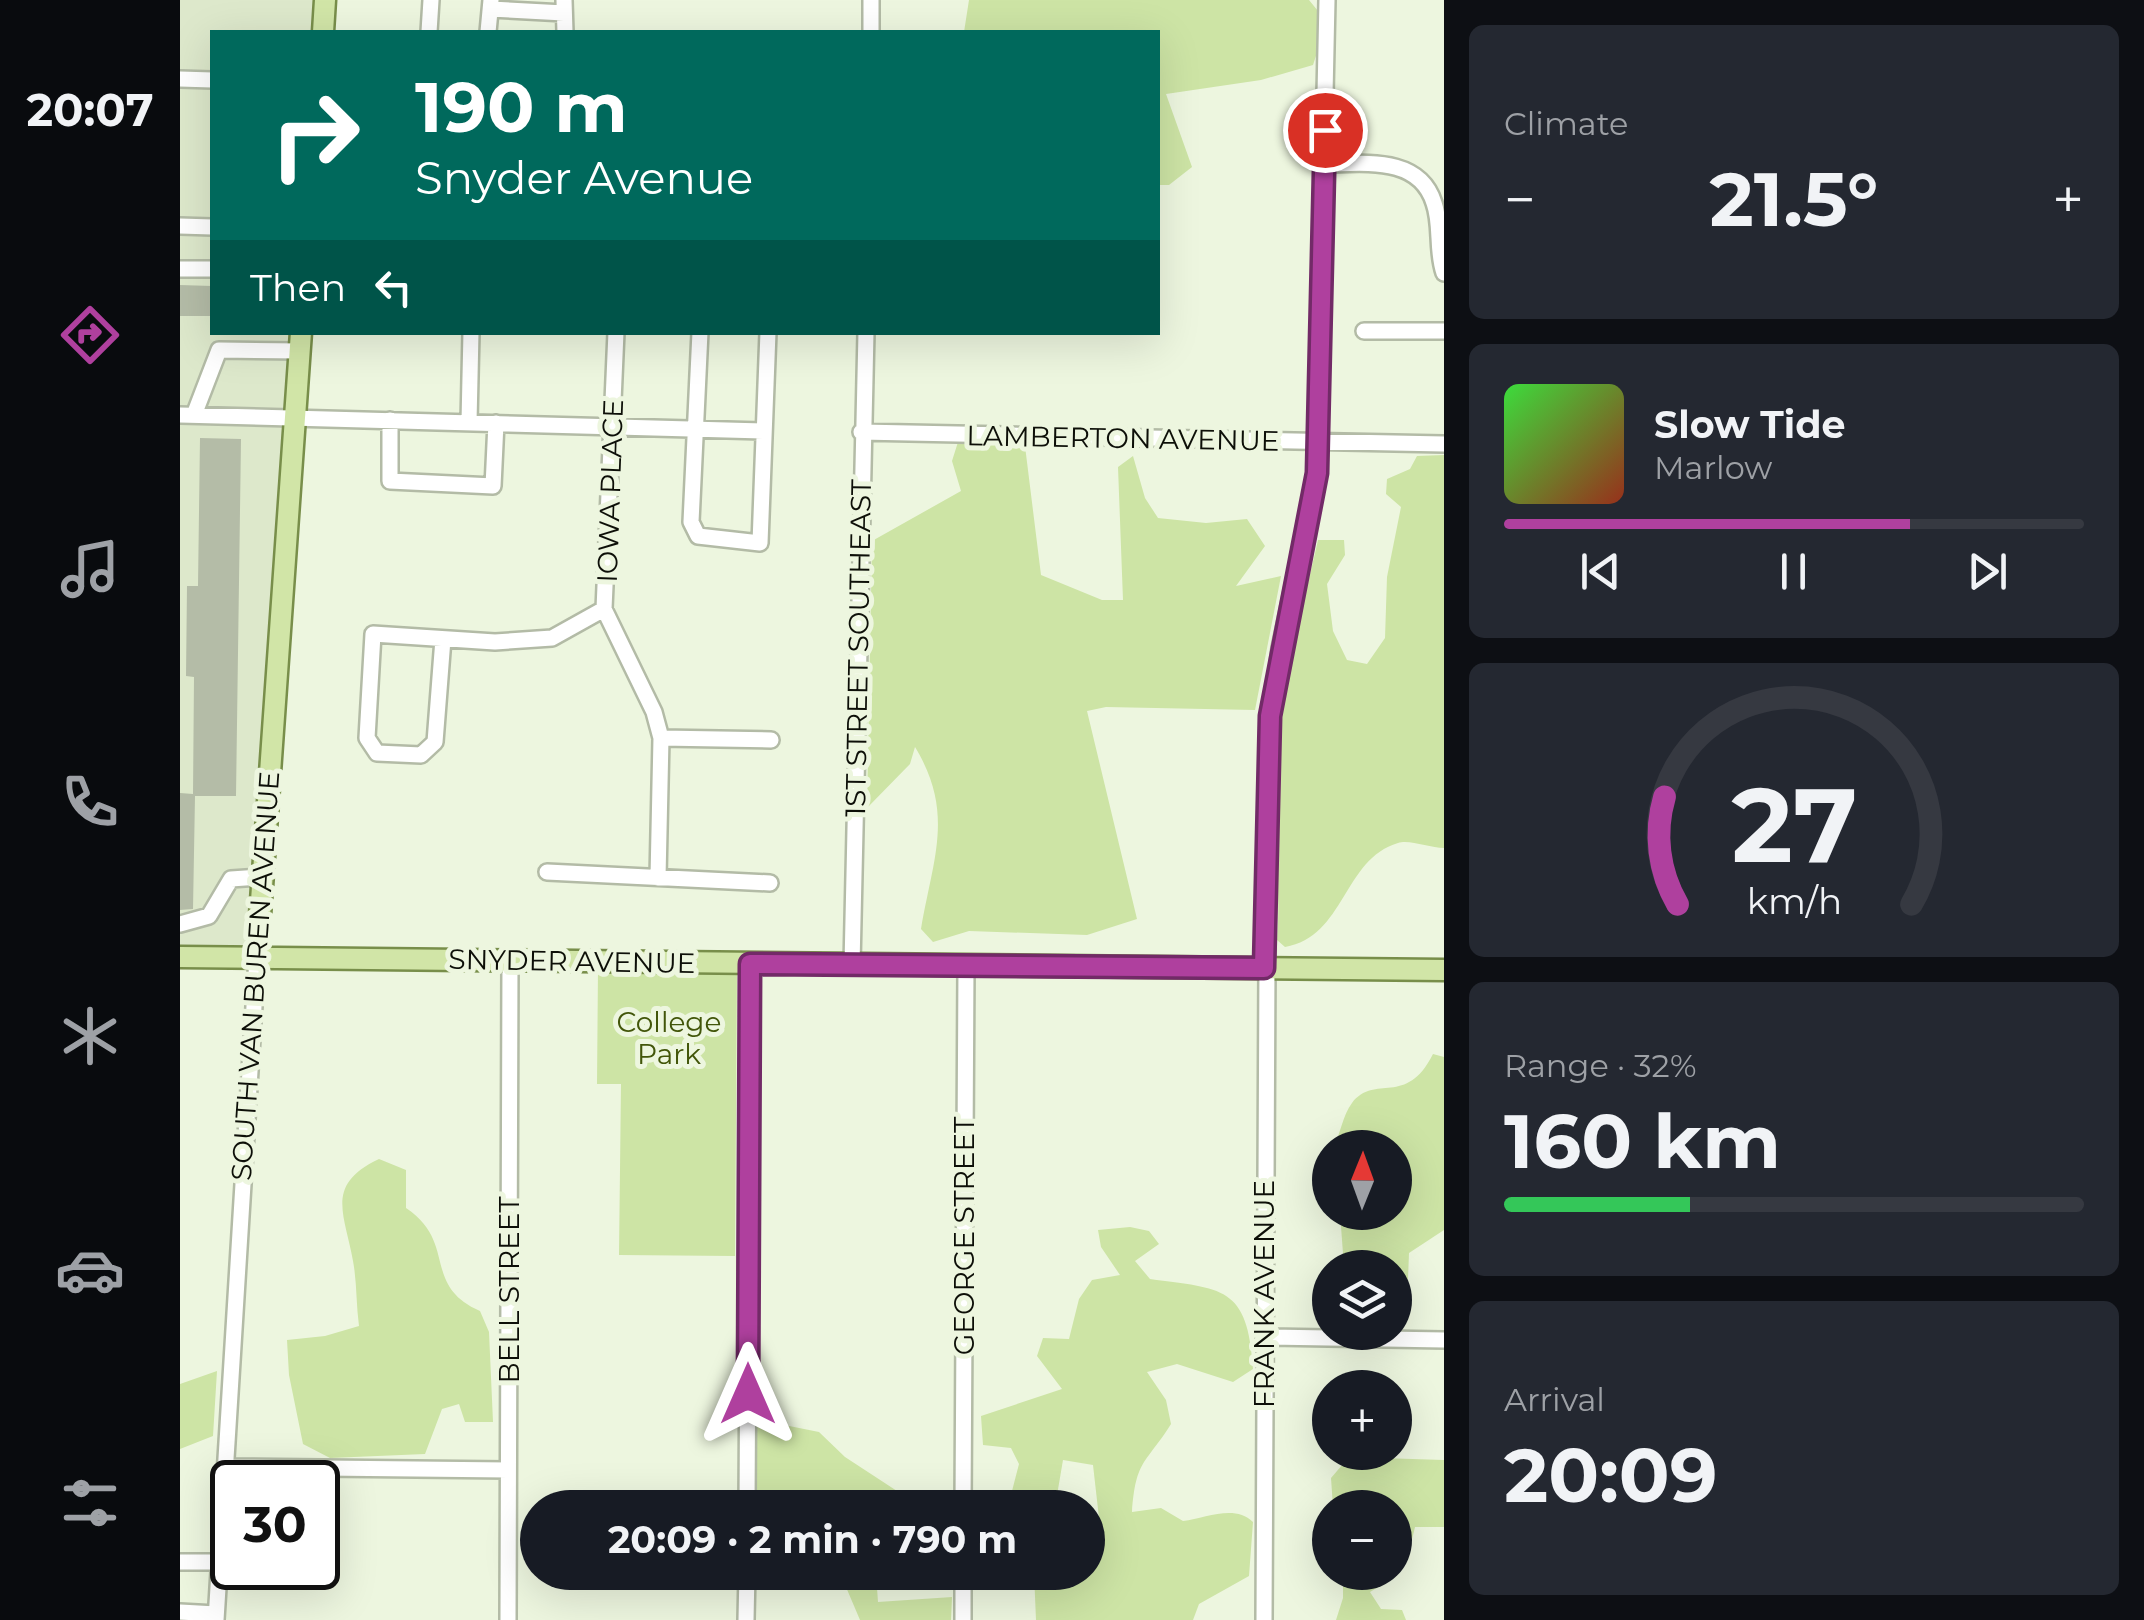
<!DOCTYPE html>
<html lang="en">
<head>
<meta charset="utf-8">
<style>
	:root { --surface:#171b24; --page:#242831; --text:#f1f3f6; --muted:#9ea1a6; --line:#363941; --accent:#af409e }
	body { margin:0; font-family:Montserrat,sans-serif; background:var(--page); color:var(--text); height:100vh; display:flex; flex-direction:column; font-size:38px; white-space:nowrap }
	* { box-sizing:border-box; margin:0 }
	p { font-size:32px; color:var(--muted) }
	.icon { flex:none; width:55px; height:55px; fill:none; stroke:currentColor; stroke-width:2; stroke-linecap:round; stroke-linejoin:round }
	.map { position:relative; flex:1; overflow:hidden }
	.panel { display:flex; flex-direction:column; gap:25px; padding:25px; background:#0d0f14; width:700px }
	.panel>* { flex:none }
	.banner { position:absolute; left:30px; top:30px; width:950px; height:305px; border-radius:0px; box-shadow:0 10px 40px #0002; background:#00695c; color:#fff; overflow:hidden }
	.needle { width:65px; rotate:1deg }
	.buttons { position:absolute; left:1132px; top:1130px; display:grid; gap:20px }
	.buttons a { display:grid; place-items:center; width:100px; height:100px; border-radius:50%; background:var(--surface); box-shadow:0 10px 40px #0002; font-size:50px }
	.speed { position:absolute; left:30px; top:1460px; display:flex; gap:20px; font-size:50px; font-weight:700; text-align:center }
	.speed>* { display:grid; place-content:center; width:130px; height:130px; border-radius:50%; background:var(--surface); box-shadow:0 10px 40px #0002; line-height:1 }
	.speed .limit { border:5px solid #111; border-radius:15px; background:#fff; color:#111 }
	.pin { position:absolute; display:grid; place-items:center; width:85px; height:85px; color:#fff; margin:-42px; border:5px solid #fff; border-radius:50%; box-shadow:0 2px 10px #0007 }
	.me { position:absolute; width:110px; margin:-55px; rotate:0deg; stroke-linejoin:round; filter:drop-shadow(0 0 8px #0008) }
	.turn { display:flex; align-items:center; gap:35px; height:210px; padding:0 40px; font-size:45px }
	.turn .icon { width:130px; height:130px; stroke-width:2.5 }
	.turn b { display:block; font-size:70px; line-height:85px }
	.then { display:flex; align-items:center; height:95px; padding:0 40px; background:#0003; gap:20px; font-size:38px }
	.big { font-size:75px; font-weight:700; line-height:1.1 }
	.panel .tile { flex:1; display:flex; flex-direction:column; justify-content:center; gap:15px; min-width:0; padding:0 35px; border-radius:15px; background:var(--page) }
	.panel .dial { align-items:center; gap:0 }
	.dial svg { height:260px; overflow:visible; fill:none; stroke:var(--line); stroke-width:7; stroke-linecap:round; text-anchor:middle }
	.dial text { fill:var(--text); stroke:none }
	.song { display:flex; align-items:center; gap:30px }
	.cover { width:120px; height:120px; border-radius:15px; background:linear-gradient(135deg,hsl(120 70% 55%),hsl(10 70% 35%)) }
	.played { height:10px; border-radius:5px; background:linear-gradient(90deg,var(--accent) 70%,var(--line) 70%) }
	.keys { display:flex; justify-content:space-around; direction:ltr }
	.heat { display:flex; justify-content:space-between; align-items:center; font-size:55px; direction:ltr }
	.charge { height:15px; border-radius:8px; background:linear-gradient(90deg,#34c759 32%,var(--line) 0) }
	.trip { position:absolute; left:340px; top:1490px; width:585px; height:100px; border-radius:50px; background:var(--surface); box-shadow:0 10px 40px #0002; font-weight:700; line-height:100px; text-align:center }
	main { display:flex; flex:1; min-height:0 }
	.dock { display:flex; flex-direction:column; width:180px; justify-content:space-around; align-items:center; background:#090b0e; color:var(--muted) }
	.dock .icon { width:70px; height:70px }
	.dock .on { color:var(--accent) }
	.dock b { font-size:45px; color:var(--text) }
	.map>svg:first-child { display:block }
</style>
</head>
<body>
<main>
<nav class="dock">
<b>20:07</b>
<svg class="icon on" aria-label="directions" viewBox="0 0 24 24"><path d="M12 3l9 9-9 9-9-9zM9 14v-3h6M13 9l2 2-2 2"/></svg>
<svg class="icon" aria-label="music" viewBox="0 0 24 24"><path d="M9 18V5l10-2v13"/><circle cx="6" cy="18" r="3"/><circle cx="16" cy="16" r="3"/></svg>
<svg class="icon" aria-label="phone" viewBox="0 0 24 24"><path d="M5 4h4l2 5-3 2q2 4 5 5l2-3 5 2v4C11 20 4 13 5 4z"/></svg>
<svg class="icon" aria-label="climate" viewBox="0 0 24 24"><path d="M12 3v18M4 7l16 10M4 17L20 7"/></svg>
<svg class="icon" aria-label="car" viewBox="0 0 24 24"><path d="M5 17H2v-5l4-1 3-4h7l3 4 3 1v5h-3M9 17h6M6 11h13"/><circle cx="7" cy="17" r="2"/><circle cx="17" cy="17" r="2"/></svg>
<svg class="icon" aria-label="filters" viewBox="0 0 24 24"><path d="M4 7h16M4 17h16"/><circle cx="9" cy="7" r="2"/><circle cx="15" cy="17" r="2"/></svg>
</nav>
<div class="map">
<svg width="1264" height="1620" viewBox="0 0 1264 1620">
	<rect width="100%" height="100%" fill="#edf6df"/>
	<path fill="#dde8cb" d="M0,0H145L143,32H32V332L121,333L77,958L0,957Z"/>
	<path fill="#cde4a5" d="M789,0H1129L1147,22L1133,65L1081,80L986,94L1012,167L989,185H978V32H784Z
		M778,442L845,446L861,575L922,600H943L938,467L953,456L965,498L978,518L1026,523L1067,519L1085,546L1056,586L1101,576L1075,710L926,707L907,711L957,919L907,935L789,931L753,942L741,929C753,858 775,813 735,747L730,764L687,808L692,541L781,491L772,461Z
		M1264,455V848C1250,848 1229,839 1218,843C1163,859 1165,937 1105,947L1097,940C1102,884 1091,828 1093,772C1097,693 1121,616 1138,540H1164L1165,555L1147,584L1153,631L1167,660L1187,664L1205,638L1207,577L1221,507L1206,494L1207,479L1230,469L1237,456Z
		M418,968L557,973L555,1256L439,1255L441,1084H417Z
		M1253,1054L1264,1057V1230L1229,1253L1227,1305L1215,1309V1268L1164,1267L1160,1213L1215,1212V1148L1154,1147C1160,1134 1163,1115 1172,1103C1195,1073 1226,1108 1253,1054Z
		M199,1159L226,1170V1208C278,1243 241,1285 300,1311L309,1332L313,1422H285L279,1404L262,1409L245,1454L150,1458L123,1444L109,1375L107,1340L145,1336L179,1326C176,1304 177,1282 173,1261C165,1214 144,1185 199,1159Z
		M950,1227L969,1231L979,1244L955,1261L970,1279C1042,1289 1068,1285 1073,1369L1053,1382L997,1364L967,1372L986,1400L991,1424C965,1465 956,1459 952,1512L981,1508L1003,1521C1026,1518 1055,1504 1073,1522L1069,1576L1019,1604L1013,1620H856L854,1573L908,1572V1563L923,1553L913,1465L883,1460L875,1507L832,1491L839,1464L831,1448L803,1445L801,1416L882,1389L857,1356L863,1338L889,1339L899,1299L912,1280L940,1275L921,1247L918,1230Z
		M37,1371L33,1436L0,1449V1384Z
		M574,1419L639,1432L665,1457L717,1491L730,1507H575Z
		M1169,1457L1264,1460V1527H1235C1227,1561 1221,1575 1190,1592L1201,1609L1222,1610L1226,1620H1156L1163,1598V1573L1215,1572V1508L1153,1507L1151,1478Z
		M660,1573H696L698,1602L772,1597L771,1620H680Z"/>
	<path fill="#b4bca7" d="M0,285L32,286V316H0Z
		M20,438L61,439L56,796H15L13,909L0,910V793L13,794L14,677L6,676L7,586H18Z"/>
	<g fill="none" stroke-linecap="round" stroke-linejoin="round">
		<g stroke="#b3bba6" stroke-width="20">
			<path id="minor" d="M384,0L385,32
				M311,9L384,13
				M249,32L251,0
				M308,32L311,0
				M691,32V0
				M0,79L32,80
				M1144,164C1183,164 1239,155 1254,203C1262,225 1256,250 1264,273
				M0,226L32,227
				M0,269H32
				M1184,331H1264
				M436,332L424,609L474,712L481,738L478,878
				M520,332L511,522L518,536L580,543L588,332
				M0,415L583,431
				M14,415L39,350L120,351
				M210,420V481L313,486L316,423
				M289,422L291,332
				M681,432L1264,444
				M263,639L255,742L241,755L197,753L187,738L193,634L315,642L372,638L424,609
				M481,738L591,740
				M367,872L590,883
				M0,924L29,916L51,879L81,877
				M672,965L686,332
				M1084,1337L1264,1340
				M45,1467L328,1470
				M567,1508L570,964
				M783,1508L786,966
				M0,1562H39
				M0,1612L36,1614
				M36,1620L77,958
				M328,1620L330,960
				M566,1620L567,1572
				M783,1620V1572
				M1084,1620L1088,744L1100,648L1137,473L1147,0"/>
		</g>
		<g stroke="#788e4a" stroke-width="25">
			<path id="major" d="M143,32L145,0
				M0,957L1264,970
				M77,958L121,332"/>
		</g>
		<use href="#minor" stroke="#fff" stroke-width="15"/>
		<use href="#major" stroke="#d1e5a7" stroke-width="20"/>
	</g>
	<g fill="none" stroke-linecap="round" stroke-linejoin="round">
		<g stroke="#722a67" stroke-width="25">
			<path id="route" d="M568,1394L570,964L1084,968L1090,716L1137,473L1145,130"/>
		</g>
		<use href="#route" stroke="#af409e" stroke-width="18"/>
	</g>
	<g text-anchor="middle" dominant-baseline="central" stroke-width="10" stroke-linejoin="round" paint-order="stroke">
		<g font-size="28" fill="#0d0f08" stroke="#edf6df">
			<text transform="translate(943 438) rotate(1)">LAMBERTON AVENUE</text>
			<text transform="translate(430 491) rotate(-88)">IOWA PLACE</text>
			<text transform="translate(678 648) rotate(-89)">1ST STREET SOUTHEAST</text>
			<text transform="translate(392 961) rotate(1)">SNYDER AVENUE</text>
			<text transform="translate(75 976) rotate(-86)">SOUTH VAN BUREN AVENUE</text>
			<text transform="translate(784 1236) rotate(-90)">GEORGE STREET</text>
			<text transform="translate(329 1290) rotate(-90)">BELL STREET</text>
			<text transform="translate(1084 1294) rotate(-90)">FRANK AVENUE</text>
		</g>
		<g font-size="28" fill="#42560a" stroke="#edf6df">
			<text x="489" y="1022">College<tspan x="489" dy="32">Park</tspan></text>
		</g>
	</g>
</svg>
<div class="buttons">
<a><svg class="needle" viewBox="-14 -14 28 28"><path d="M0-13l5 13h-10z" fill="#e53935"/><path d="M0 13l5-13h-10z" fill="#9ea1a6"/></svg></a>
<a><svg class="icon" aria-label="layers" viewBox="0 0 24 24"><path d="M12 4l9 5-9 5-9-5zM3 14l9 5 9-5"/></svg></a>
<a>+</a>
<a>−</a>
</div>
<div class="speed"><div class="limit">30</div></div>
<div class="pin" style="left:1145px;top:130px;background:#d93025"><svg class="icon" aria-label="arrive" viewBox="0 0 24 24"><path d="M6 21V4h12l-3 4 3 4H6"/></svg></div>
<svg class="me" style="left:568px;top:1394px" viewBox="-20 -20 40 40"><path d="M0-17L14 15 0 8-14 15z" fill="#af409e" stroke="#fff" stroke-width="4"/></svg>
<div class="trip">20:09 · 2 min · 790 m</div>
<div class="banner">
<div class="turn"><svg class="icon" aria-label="right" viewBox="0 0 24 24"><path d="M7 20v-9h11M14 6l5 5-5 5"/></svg><div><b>190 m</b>Snyder Avenue</div></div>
<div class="then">Then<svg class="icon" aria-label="left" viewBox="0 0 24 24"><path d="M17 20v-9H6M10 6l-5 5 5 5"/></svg></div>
</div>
</div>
<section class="panel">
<div class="tile"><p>Climate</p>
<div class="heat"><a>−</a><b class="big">21.5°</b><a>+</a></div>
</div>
<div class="tile">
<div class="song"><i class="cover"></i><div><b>Slow Tide</b><p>Marlow</p></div></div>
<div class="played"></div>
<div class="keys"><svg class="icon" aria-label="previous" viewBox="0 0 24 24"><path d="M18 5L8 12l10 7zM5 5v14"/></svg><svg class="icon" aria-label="pause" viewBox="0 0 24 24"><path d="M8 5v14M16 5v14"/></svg><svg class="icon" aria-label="next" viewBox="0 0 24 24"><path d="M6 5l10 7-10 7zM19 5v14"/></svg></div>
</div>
<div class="tile dial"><svg viewBox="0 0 100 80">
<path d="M14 69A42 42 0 1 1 86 69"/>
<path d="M14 69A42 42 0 0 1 10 36" stroke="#af409e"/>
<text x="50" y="56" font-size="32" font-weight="700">27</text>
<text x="50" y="72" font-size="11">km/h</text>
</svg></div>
<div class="tile"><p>Range · 32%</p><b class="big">160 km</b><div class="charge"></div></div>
<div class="tile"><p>Arrival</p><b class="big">20:09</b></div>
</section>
</main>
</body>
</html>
